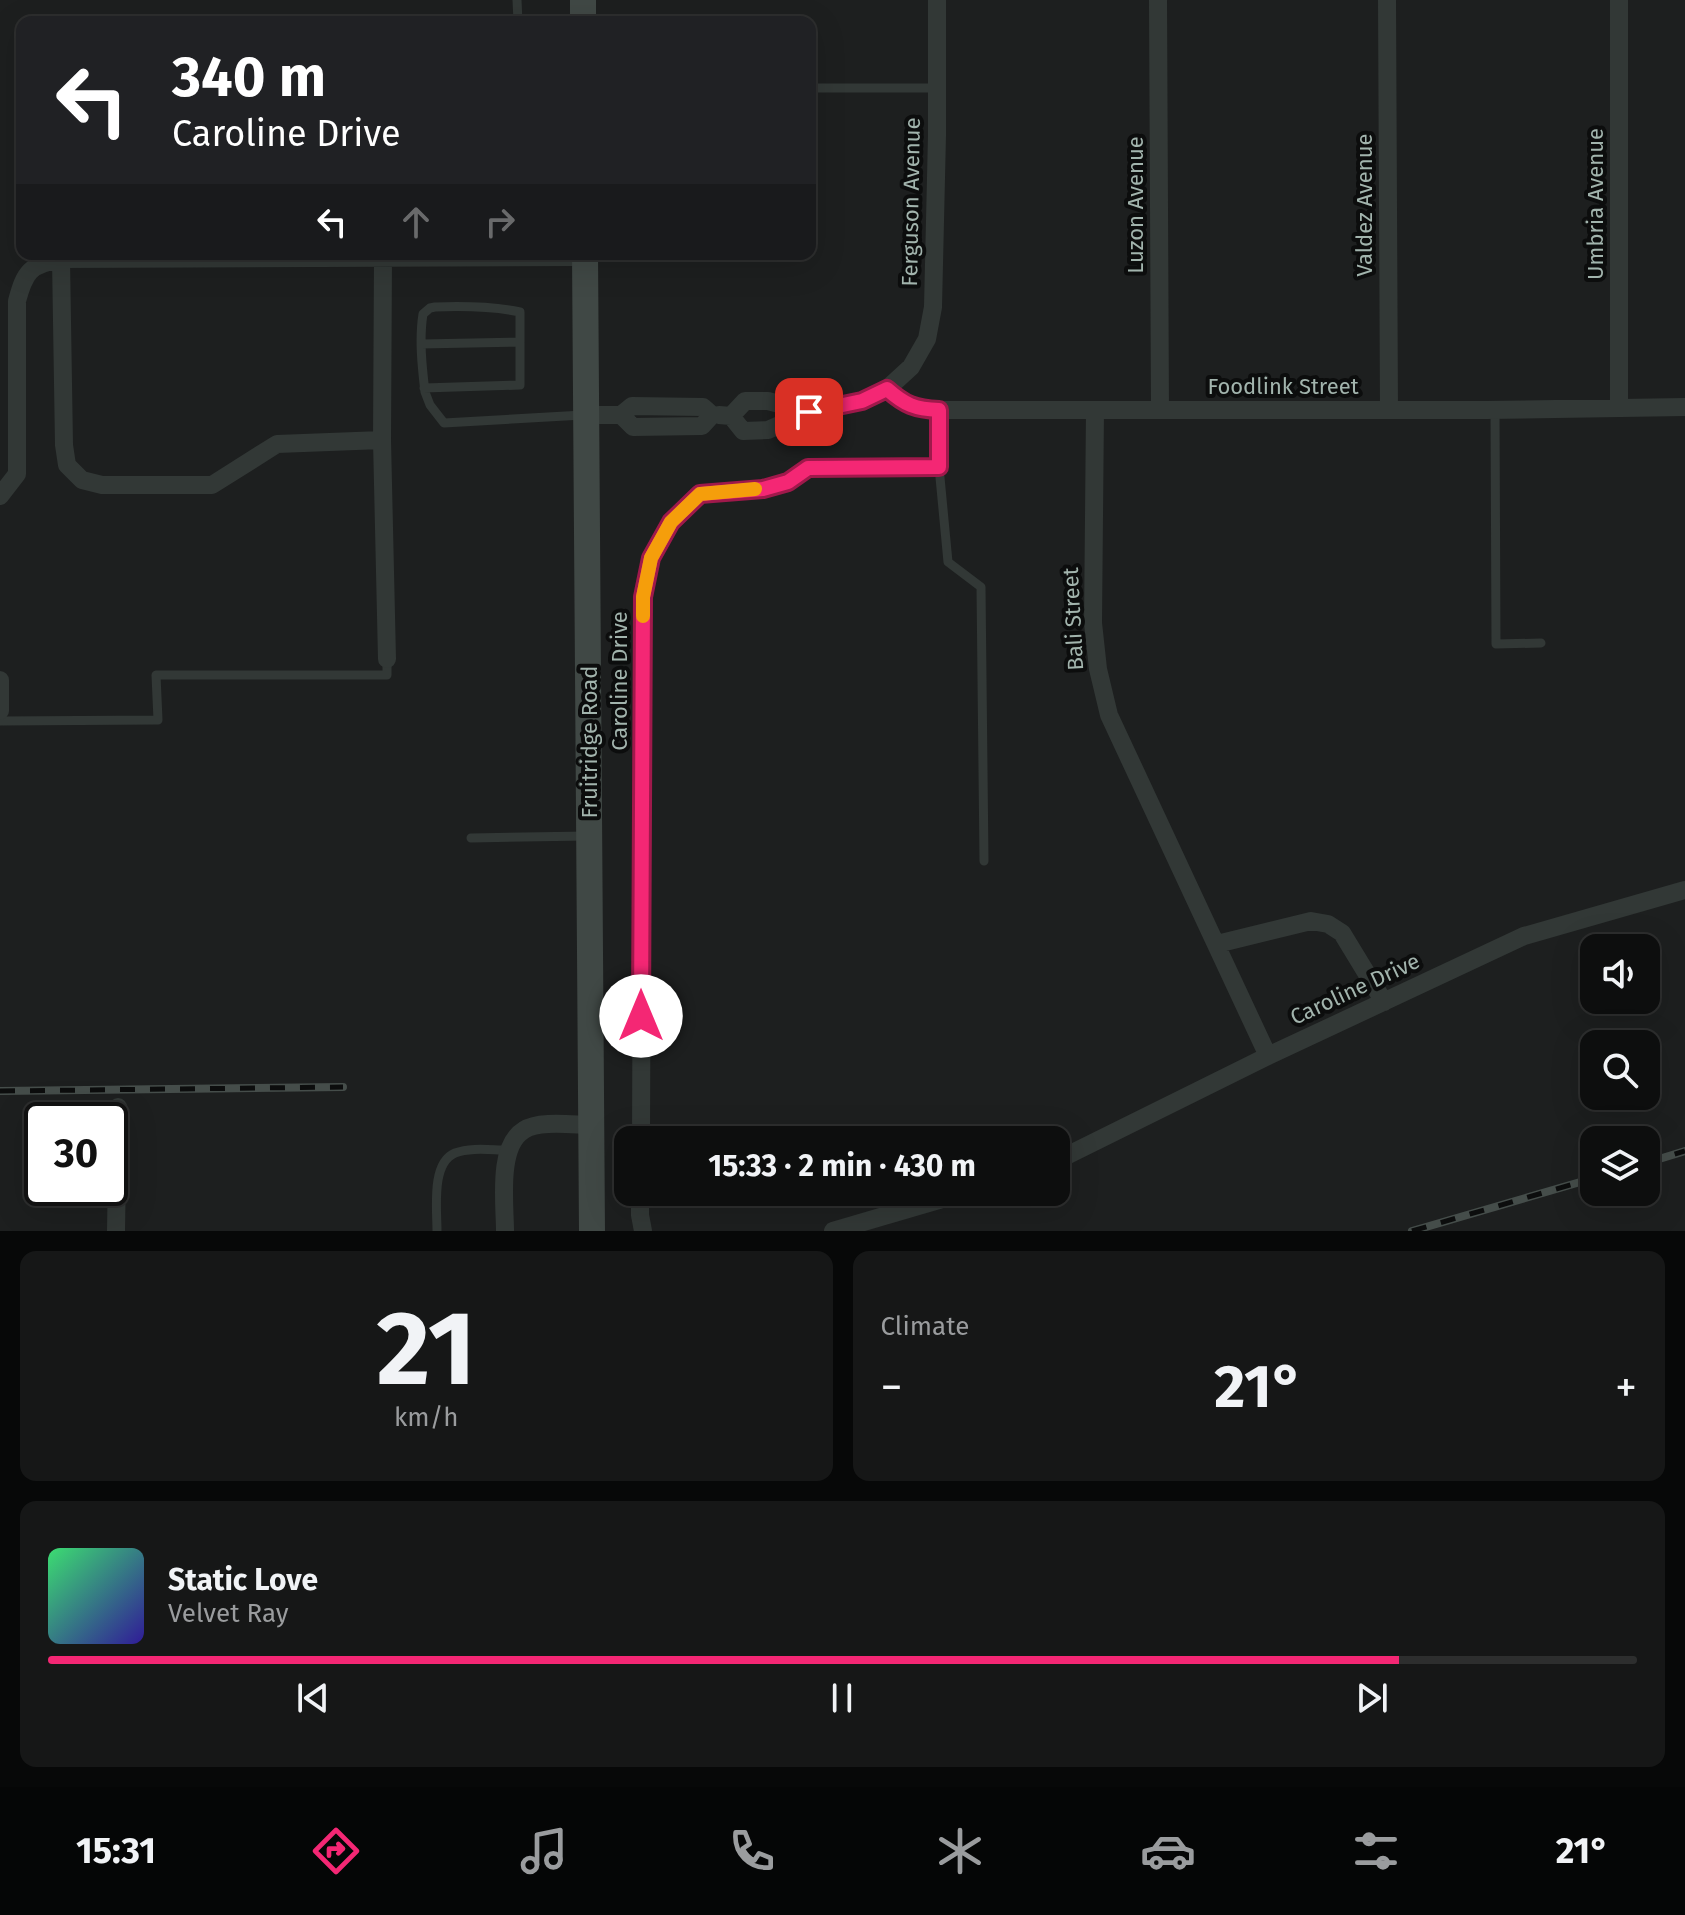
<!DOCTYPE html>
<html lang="en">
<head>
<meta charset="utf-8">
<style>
	:root { --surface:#0d0e0e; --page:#161717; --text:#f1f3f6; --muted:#9a9c9e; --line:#2d2e2e; --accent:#f42774 }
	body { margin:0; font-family:"Fira Sans",sans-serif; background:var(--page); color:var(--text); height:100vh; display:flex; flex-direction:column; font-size:30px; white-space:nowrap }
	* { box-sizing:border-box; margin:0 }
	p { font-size:26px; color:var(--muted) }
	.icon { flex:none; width:44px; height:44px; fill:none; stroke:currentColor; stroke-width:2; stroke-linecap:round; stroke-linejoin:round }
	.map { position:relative; height:1231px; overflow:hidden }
	.side { display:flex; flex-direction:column; gap:20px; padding:20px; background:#070808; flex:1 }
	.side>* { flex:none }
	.banner { position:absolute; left:16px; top:16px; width:800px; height:244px; border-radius:16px; box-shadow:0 8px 32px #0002,0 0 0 2px var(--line); background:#202124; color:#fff; overflow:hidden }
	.fabs { position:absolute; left:1580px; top:934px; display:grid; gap:16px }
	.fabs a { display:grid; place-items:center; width:80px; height:80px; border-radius:16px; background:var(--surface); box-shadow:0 8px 32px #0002,0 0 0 2px var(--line); font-size:40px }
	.speed { position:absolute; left:24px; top:1102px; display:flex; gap:16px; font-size:40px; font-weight:700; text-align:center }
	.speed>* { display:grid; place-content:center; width:104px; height:104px; border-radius:50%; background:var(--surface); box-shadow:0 8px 32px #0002,0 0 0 2px var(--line); line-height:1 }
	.speed .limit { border:4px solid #111; border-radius:12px; background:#fff; color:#111 }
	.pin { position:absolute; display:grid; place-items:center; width:68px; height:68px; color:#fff; margin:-34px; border-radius:16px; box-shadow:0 4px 12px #0006 }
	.me { position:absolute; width:88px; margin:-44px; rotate:0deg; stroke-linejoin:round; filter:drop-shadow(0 0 6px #0008) }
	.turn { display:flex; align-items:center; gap:28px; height:168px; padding:0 24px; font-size:36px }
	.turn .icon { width:104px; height:104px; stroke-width:2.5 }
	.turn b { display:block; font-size:56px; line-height:68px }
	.lanes { display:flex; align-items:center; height:76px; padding:0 24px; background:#0003; justify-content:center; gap:40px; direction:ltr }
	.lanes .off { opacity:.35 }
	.big { font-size:60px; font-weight:700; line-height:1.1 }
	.side .card { flex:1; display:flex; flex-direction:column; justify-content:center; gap:12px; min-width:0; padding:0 28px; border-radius:16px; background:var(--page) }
	.side .dial { align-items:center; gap:0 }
	.dial b { font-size:104px; line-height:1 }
	.song { display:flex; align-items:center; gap:24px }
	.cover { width:96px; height:96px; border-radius:12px; background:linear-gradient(135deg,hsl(140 70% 55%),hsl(250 70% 35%)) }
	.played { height:8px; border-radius:4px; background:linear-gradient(90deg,var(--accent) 85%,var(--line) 85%) }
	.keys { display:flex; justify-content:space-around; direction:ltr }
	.heat { display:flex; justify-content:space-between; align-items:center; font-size:44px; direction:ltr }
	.side .tiles { flex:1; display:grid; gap:20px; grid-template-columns:1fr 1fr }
	.card:last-child { grid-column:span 2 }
	.trip { position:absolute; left:614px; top:1126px; width:456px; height:80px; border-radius:16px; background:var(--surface); box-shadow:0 8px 32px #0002,0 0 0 2px var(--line); font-weight:700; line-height:80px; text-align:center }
	.menu { display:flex; height:128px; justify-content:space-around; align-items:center; background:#050606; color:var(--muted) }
	.menu .icon { width:56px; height:56px }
	.menu .on { color:var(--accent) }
	.menu b { font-size:36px; color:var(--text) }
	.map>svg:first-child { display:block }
</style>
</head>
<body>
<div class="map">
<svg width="1685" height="1231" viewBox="0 0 1685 1231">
	<rect width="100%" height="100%" fill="#111212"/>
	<path fill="#1d1f1f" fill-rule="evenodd" d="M0,0H1685V1231H0ZM22,22H810V254H22ZM1594,948H1646V1000H1594ZM1594,1044H1646V1096H1594ZM42,1120H110V1188H42ZM628,1140H1056V1192H628ZM1594,1140H1646V1192H1594Z"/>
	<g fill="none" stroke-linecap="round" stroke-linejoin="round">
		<path stroke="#323836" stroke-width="9" d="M517,0L518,22
			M810,88H937
			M421,344L520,342
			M424,388L520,385V312C492,306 464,306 435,307L430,308L423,314C419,339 422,367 425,392L430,405L444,423L583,415
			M1495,410L1496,644L1541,643
			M939,467L948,562L981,587L984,861
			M0,721L158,720L156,675H387V659
			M471,838L587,836
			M437,1231C437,1209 431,1163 455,1153C471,1147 491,1150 507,1150"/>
		<path stroke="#323836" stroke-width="18" d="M1158,0L1160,410
			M1387,0L1389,410
			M383,258L382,440L387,659
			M61,259L64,445L67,465L82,480L102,485H212L277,444L382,440
			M887,389C905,405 915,409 939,410H1485L1685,407
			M1619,408V0
			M1095,410L1093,623L1098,669L1109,715L1268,1056
			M587,415H621L633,427L702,426L712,415
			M621,415L632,406L703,407L712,415
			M719,415L731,416L745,401H768L809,412
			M731,416L743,431L768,430L809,412L862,401L887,389L911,367L927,339L933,307L937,135V0
			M0,496L17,474V301C25,271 30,265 61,259L585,257
			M0,680V711
			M1217,944L1311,921L1328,924L1342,933L1384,1002
			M641,1140L643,597L651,558L671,522L700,494L763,489L788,482L808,468L939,467V410
			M1056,1161L1268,1056L1524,936L1685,890
			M640,1192V1215L643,1231
			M116,1231L118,1107
			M505,1231C505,1204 497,1146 524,1130C539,1120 574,1125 592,1125
			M833,1231L966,1192"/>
		<path stroke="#404845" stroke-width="26" d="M583,0V22
			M585,254L592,1231"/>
		<g stroke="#454d4a" stroke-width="8">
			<path id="rail" d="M0,1091L343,1087
				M1646,1163L1685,1151
				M1412,1231L1594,1178"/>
		</g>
		<use href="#rail" stroke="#0c0d0d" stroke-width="5" stroke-dasharray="15" stroke-linecap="butt"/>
	</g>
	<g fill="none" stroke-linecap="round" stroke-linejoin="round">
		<g stroke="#9f194b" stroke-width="20">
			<path id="route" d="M641,1016L643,597L651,558L671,522L700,494L763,489L788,482L808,468L939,467V410C915,409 905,405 887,389L862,401L809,412"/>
		</g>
		<use href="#route" stroke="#f42774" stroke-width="14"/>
		<path stroke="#f59e0b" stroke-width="14" d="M643,616V597L651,558L671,522L700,494L755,489"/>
	</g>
	<g text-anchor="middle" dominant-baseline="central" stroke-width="8" stroke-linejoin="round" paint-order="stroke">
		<g font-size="22" fill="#a2b4ad" stroke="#0c0d0d">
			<text transform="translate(911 202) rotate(-89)">Ferguson Avenue</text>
			<text transform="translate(1595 204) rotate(-90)">Umbria Avenue</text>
			<text transform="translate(1135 205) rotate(-90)">Luzon Avenue</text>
			<text transform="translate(1364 205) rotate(-90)">Valdez Avenue</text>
			<text x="1283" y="386">Foodlink Street</text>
			<text transform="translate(1073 619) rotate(-93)">Bali Street</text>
			<text transform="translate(619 681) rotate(-90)">Caroline Drive</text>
			<text transform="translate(589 742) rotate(-90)">Fruitridge Road</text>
			<text transform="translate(1355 989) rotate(-25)">Caroline Drive</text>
		</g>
	</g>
</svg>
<div class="fabs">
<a><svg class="icon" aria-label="sound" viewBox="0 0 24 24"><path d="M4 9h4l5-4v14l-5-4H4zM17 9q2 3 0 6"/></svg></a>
<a><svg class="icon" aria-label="search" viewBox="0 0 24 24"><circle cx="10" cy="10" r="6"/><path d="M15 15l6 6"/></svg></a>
<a><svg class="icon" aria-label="layers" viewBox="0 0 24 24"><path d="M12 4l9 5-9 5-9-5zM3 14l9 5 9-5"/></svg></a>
</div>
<div class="speed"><div class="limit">30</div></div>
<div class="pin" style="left:809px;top:412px;background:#d93025"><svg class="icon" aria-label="arrive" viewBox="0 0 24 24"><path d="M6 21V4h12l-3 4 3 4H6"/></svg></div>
<svg class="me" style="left:641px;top:1016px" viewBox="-20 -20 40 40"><circle r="19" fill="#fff"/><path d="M0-13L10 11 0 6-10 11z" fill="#f42774"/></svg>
<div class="trip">15:33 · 2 min · 430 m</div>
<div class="banner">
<div class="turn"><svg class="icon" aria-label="left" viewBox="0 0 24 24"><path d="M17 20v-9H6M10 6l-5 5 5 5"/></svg><div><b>340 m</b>Caroline Drive</div></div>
<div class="lanes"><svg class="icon" aria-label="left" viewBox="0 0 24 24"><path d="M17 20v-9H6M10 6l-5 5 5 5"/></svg><svg class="icon off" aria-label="ahead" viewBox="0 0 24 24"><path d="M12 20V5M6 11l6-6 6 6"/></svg><svg class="icon off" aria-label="right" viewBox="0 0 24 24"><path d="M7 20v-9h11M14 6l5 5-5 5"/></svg></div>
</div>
</div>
<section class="side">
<div class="tiles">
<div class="card dial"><b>21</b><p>km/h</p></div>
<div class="card"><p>Climate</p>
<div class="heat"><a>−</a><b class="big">21°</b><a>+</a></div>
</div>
<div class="card">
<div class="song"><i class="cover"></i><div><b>Static Love</b><p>Velvet Ray</p></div></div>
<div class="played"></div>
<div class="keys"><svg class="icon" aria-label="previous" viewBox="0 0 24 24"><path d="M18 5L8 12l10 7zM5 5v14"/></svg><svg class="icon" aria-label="pause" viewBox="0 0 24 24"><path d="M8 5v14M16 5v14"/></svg><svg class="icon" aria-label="next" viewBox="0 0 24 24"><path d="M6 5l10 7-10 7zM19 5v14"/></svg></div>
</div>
</div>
</section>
<nav class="menu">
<b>15:31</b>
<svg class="icon on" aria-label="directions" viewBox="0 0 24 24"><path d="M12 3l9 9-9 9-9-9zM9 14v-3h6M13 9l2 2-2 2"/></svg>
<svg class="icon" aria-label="music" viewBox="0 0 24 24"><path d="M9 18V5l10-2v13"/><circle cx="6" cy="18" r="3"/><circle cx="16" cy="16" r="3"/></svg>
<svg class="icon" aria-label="phone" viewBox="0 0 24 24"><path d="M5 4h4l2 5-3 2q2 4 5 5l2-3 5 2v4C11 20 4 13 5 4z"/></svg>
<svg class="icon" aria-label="climate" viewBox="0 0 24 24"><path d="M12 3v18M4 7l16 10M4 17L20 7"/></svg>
<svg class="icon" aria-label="car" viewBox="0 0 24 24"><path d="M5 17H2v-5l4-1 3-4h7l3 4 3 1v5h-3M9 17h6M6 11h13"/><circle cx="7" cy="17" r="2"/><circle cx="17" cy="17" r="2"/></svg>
<svg class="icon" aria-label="filters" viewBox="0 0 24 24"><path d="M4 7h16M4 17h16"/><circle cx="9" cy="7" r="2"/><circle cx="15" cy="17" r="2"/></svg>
<b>21°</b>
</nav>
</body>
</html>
